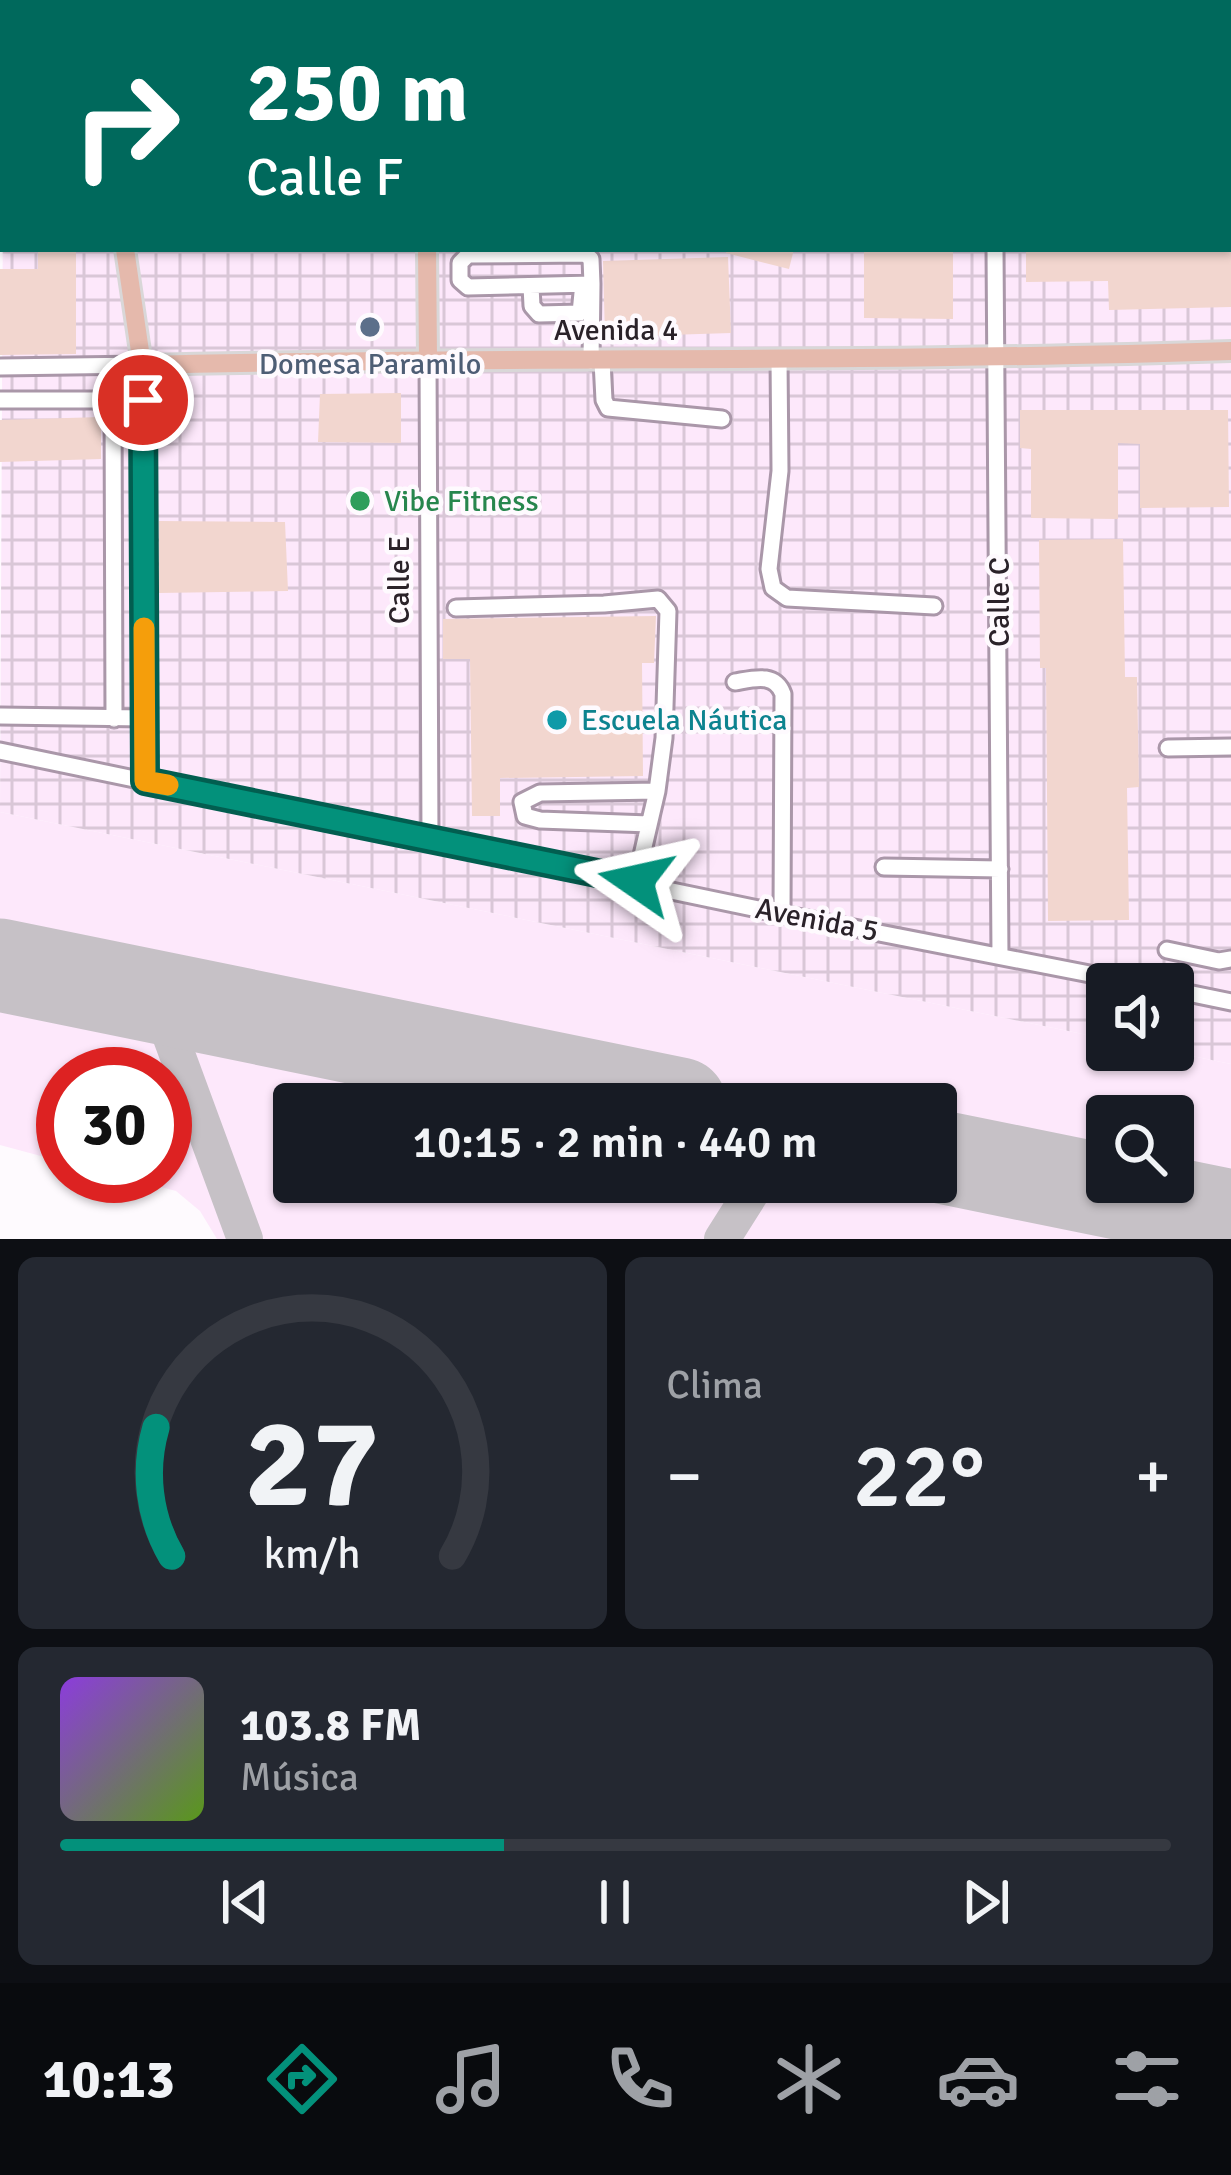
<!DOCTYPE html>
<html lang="es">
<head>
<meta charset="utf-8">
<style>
	:root { --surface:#171b24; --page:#242831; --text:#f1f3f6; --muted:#9ea1a6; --line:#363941; --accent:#03917b }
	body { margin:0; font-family:Signika,sans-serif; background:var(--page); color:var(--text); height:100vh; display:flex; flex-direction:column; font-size:45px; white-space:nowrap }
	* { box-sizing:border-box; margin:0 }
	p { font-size:39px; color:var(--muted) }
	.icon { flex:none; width:66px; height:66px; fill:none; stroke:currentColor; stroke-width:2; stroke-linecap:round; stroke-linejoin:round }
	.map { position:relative; height:1239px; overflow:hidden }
	.details { display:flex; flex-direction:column; gap:18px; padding:18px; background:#0d0f14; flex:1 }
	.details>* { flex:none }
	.hud { position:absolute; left:0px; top:0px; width:1233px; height:252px; box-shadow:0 3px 9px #0004; background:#00695c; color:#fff; overflow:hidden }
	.fabs { position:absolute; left:1086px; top:963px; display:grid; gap:24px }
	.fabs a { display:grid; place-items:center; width:108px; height:108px; border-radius:12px; background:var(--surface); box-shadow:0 3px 9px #0004; font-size:60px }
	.speed { position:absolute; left:36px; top:1047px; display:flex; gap:24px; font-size:60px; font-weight:700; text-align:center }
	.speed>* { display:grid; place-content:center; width:156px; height:156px; border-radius:50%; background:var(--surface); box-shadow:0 3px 9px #0004; line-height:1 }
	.speed .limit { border:18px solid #d22; background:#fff; color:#111 }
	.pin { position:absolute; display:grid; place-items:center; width:102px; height:102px; color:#fff; margin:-51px; border:6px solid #fff; border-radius:50%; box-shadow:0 3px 12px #0007 }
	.me { position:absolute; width:132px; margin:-66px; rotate:281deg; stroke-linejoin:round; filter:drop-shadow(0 0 9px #0008) }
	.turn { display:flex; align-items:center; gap:42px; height:252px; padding:0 48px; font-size:54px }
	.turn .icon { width:156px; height:156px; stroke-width:2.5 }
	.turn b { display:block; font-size:84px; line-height:102px }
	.big { font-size:90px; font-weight:600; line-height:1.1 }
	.details .card { flex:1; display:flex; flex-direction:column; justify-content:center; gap:18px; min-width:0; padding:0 42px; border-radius:18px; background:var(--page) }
	.details .dial { align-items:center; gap:0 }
	.dial svg { height:312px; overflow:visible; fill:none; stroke:var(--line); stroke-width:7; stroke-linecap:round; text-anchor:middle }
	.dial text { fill:var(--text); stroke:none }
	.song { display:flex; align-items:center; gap:36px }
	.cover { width:144px; height:144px; border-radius:18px; background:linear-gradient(135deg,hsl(270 70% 55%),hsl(90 70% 35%)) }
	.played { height:12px; border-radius:6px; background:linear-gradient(90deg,var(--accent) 40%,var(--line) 40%) }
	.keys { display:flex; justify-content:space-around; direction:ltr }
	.heat { display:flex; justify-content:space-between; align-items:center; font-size:66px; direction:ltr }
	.details .tiles { flex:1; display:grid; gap:18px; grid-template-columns:1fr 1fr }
	.card:last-child { grid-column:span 2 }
	.trip { position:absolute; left:273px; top:1083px; width:684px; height:120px; border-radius:12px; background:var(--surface); box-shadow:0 3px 9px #0004; font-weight:600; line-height:120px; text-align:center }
	.tab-bar { display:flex; height:192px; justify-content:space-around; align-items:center; background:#090b0e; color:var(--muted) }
	.tab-bar .icon { width:84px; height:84px }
	.tab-bar .current { color:var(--accent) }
	.tab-bar b { font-size:54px; color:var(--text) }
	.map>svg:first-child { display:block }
</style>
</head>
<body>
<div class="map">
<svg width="1231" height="1239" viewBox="0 0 1231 1239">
	<defs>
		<pattern id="industrial-grid" width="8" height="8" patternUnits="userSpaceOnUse" patternTransform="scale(3)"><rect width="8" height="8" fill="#fde8fb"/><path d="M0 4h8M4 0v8" fill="none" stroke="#d9c7d7"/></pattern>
	</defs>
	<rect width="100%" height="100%" fill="#fefafe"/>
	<path fill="#fde8fb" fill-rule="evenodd" d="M0,812L1107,1039V1050H1163L1231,1064V1239H217L200,1211L176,1191L119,1176H165V1074H63V1162L0,1145ZM294,1104H936V1182H294ZM1107,1116H1173V1182H1107Z"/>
	<path fill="url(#industrial-grid)" d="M244,0H1231V1064L1163,1050H1173V984H1107V1039L0,812L3,189V249H1230V3H241Z"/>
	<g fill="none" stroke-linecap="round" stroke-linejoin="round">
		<path stroke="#c6c1c6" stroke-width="36" d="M156,997L245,1239
			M722,1239L758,1182"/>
		<path stroke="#c6c1c6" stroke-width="93" d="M0,965L680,1104
			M936,1156L1231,1216"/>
	</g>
	<path fill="#f2d6cf" d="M38,249H76V354L0,355V269H38Z
		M727,249H794L789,269L726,253Z
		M864,249H953V319L864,318Z
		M1026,249H1231V307L1109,310L1108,281L1026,282Z
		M728,257L731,333L605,337L603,261Z
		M401,393V443L318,442L320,394Z
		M1020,410H1228L1229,507L1140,508V444L1118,443V519L1031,518V449L1020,448Z
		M101,417V459L0,462V420Z
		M159,521L285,522L288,591L159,593Z
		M1123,539L1125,677H1137L1139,787L1127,788L1129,920L1048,921L1046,668H1040L1039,540Z
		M656,616L654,663H642L643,776L500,778V816H472L470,659H443V619Z"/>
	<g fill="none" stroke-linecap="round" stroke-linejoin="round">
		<g stroke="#aa97a9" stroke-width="21">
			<path id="minor" d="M990,0V3
				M74,3L76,0
				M229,3L230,0
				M995,249L1000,956
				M531,286L532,306L539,314L580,313L582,293
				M428,358L430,839
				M779,359L780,471L769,569L773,588L787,598L934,606
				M591,361L592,284L468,287L460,280V263L468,255L585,254L591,259L592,284
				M602,361L604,400L608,408L722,419
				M0,367L142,365L145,781
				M113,399L114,719
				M0,400H143
				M456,608L604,604L658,599L668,611L664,738L657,791L636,881
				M735,682C753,679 775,672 783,694L782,914
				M0,716L145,718
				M1168,748L1231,747
				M0,751L782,914L1141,984
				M649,824L540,820L525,816L522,802L540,793L657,791
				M884,867L1000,869
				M1167,950L1219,961L1231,959
				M1173,990L1231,1002"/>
		</g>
		<g stroke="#d9d7d8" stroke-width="24">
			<path id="major" d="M711,0V3
				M276,3L279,0
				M0,71L3,72
				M0,91L3,92
				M125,249L142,365C505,356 868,363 1231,351
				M427,249L428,358"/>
		</g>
		<use href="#minor" stroke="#fff" stroke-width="15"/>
		<use href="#major" stroke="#e5b9ac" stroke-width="18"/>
	</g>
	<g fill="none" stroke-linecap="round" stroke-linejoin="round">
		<g stroke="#025e50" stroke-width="30">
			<path id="route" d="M143,400L145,781L636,881"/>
		</g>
		<use href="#route" stroke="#03917b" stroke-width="21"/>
		<path stroke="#f59e0b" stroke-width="21" d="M144,628L145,781L168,785"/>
	</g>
	<circle fill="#5c6f8a" stroke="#fefafe" stroke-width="4.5" cx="370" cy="327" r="12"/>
	<circle fill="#2e9e5b" stroke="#fefafe" stroke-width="4.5" cx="360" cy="501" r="12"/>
	<circle fill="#0f9aa8" stroke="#fefafe" stroke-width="4.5" cx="557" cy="720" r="12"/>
	<g text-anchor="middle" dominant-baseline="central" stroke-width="9" stroke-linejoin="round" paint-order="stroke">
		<g font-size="30" fill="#2a2229" stroke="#fefafe">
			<text x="616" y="330">Avenida 4</text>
			<text transform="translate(399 580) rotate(-90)">Calle E</text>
			<text transform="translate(999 602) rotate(-90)">Calle C</text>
			<text transform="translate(817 920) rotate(11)">Avenida 5</text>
		</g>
		<g font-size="30" fill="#4e5e75" stroke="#fefafe">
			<text x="370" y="364">Domesa Paramilo</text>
		</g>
		<g font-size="30" fill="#27864d" stroke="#fefafe" text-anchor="start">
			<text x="384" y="501">Vibe Fitness</text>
		</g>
		<g font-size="30" fill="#0d838f" stroke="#fefafe" text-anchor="start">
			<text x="581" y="720">Escuela Náutica</text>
		</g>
	</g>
</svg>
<div class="fabs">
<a><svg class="icon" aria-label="sound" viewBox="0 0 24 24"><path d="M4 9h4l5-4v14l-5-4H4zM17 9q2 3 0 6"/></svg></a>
<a><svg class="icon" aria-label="search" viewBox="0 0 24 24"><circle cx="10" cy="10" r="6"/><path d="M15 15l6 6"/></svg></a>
</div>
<div class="speed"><div class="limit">30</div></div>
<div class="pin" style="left:143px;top:400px;background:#d93025"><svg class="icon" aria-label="arrive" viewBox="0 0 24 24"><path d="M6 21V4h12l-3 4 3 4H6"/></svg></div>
<svg class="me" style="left:636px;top:881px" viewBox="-20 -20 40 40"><path d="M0-17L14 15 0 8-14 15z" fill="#03917b" stroke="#fff" stroke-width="4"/></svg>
<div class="trip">10:15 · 2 min · 440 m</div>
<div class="hud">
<div class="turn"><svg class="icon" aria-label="right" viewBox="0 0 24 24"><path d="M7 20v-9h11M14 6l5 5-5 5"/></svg><div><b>250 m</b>Calle F</div></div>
</div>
</div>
<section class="details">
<div class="tiles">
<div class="card dial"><svg viewBox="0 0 100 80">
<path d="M14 69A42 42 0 1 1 86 69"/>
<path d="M14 69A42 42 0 0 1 10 36" stroke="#03917b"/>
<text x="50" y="56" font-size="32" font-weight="700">27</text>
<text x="50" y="72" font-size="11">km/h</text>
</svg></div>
<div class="card"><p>Clima</p>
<div class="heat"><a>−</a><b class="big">22°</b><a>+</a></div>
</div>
<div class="card">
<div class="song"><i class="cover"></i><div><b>103.8 FM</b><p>Música</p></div></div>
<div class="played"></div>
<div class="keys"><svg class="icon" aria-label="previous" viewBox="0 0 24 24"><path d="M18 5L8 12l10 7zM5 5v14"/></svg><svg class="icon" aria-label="pause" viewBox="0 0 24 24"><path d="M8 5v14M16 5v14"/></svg><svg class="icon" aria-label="next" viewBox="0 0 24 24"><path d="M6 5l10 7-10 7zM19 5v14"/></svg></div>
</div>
</div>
</section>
<nav class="tab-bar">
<b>10:13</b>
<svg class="icon current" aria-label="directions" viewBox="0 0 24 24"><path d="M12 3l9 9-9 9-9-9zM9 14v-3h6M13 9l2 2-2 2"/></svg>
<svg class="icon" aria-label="music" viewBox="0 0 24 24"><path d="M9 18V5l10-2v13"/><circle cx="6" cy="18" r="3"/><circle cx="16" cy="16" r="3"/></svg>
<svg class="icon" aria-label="phone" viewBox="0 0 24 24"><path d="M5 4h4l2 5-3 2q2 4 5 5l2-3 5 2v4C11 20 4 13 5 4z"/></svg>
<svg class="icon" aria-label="climate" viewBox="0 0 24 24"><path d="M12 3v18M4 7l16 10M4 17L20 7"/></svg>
<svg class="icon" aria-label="car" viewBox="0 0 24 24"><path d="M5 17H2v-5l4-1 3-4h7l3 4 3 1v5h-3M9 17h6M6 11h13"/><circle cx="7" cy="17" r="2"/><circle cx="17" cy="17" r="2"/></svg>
<svg class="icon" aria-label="filters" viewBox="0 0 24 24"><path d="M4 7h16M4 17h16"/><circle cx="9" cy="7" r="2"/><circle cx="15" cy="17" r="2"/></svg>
</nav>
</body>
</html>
